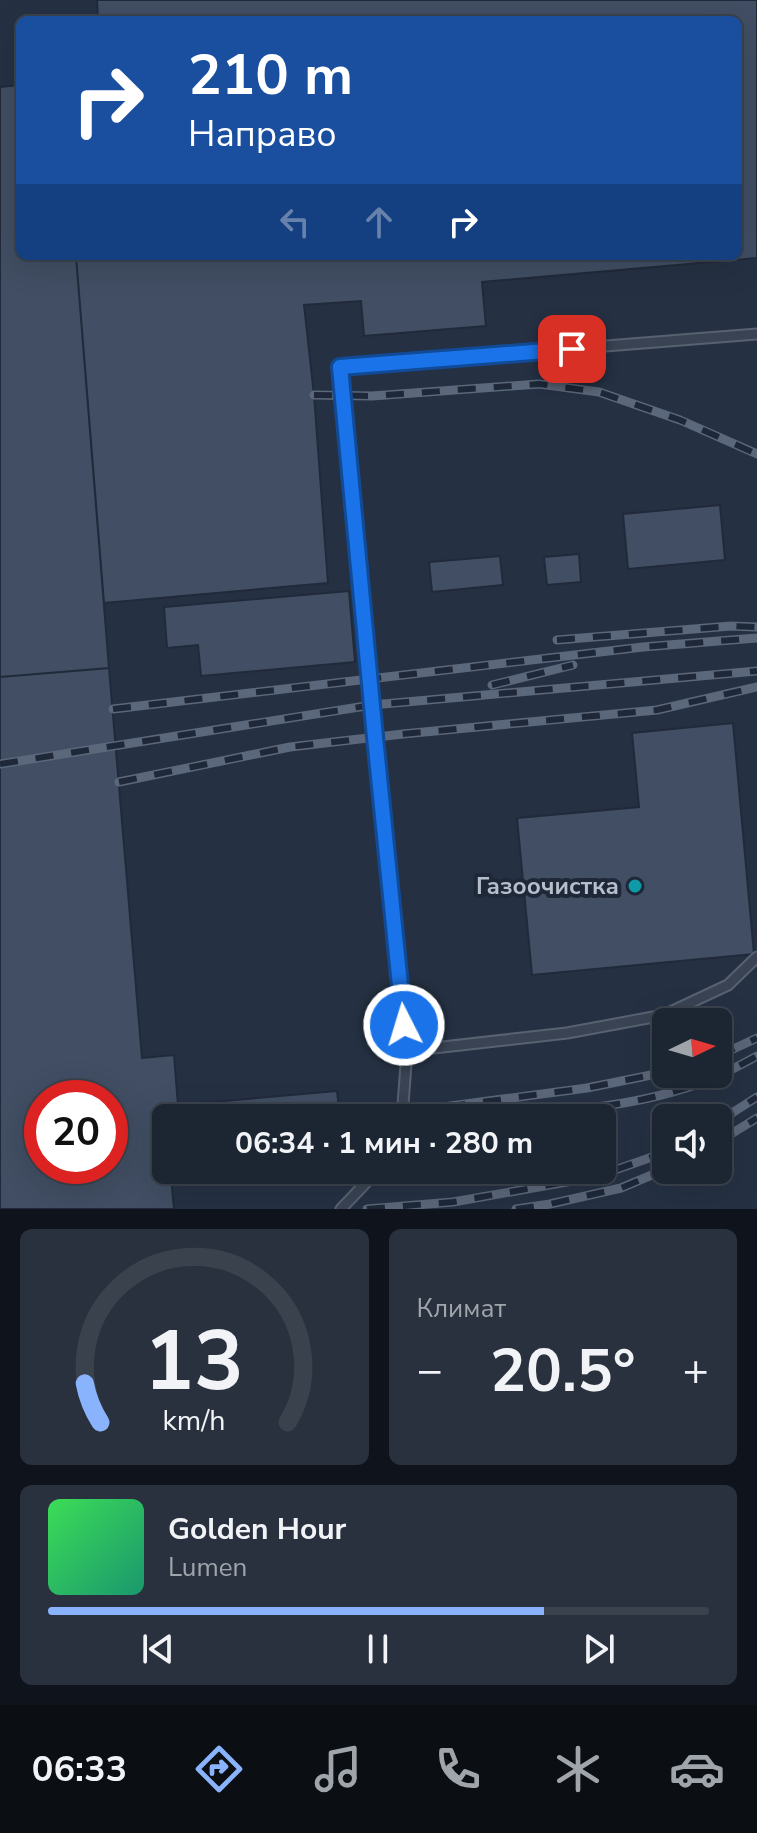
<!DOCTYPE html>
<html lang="ru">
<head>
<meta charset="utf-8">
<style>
	:root { --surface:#1c2532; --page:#29313e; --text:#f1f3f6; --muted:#a0a5ac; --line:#3a424d; --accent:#8ab3fd }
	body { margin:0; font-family:"Nunito Sans",sans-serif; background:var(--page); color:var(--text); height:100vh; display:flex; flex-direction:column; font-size:30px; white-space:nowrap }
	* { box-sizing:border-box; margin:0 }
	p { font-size:26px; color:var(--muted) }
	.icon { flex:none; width:44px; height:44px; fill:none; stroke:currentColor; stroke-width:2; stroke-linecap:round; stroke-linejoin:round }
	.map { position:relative; height:1209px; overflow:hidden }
	.side { display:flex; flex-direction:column; gap:20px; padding:20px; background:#0f141c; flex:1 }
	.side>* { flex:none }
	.hud { position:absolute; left:16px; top:16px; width:726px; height:244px; border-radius:12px; box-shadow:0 8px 32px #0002,0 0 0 2px var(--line); background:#1a4fa0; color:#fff; overflow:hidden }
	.needle { width:52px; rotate:85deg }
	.buttons { position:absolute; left:652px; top:1008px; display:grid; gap:16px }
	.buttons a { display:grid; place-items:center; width:80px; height:80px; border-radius:12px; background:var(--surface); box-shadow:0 8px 32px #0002,0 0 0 2px var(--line); font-size:40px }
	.speed { position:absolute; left:24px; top:1080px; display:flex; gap:16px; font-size:40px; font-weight:700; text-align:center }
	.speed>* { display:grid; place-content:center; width:104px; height:104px; border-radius:50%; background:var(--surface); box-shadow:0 8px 32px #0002,0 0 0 2px var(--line); line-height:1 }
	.speed .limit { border:12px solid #d22; background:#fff; color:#111 }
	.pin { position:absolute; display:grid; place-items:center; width:68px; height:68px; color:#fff; margin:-34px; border-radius:16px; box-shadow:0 4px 12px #0006 }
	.me { position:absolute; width:88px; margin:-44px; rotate:355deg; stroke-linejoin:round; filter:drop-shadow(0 0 6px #0008) }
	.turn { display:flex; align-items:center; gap:28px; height:168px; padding:0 40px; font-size:36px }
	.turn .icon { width:104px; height:104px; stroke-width:2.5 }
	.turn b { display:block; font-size:56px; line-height:68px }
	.lanes { display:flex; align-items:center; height:76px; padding:0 40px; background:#0003; justify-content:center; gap:40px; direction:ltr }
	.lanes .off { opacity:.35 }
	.big { font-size:60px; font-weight:700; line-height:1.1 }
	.side .card { flex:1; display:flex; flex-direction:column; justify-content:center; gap:12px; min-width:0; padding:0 28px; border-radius:12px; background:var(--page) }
	.side .dial { align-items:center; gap:0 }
	.dial svg { height:208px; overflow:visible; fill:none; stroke:var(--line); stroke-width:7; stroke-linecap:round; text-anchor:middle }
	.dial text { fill:var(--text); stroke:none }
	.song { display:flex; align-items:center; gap:24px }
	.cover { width:96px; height:96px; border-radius:12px; background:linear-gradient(135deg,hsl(130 70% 55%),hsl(160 70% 35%)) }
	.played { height:8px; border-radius:4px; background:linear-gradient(90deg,var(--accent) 75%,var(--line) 75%) }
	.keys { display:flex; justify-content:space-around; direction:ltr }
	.heat { display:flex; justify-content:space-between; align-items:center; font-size:44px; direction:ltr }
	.side .tiles { flex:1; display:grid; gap:20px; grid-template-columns:1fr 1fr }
	.card:last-child { grid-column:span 2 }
	.trip { position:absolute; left:152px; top:1104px; width:464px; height:80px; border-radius:12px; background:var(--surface); box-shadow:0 8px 32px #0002,0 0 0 2px var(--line); font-weight:700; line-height:80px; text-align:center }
	.menu { display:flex; height:128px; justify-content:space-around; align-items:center; background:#0b0f14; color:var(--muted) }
	.menu .icon { width:56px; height:56px }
	.menu .current { color:var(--accent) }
	.menu b { font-size:36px; color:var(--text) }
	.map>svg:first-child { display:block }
</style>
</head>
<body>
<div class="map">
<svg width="757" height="1209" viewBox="0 0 757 1209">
	<rect width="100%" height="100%" fill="#253143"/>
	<path fill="#414e63" stroke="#202a3a" stroke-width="2" fill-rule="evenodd" d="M97,0H757V258L482,282L486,326L364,336L361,301L304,305L314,395L328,583L104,603L76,256H738V20H98Z
		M20,85V256H76L109,668L0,677V87Z
		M720,505L725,560L628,569L623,514Z
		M579,554L581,582L547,585L544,557Z
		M500,556L503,585L432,592L429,562Z
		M349,591L355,662L201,676L198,645L167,648L164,607Z
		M109,668L142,1058L174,1055L178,1105L337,1091L340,1118H166V1170H250L171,1177L174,1209H0V677ZM42,1098H110V1166H42Z
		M733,723L754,954L532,975L517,818L639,807L632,733Z"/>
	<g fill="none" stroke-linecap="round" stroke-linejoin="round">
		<g stroke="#576170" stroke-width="13">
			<path id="service" d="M757,334L340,367L375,737L407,1051L567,1033L664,1015L728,985L757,957
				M402,1118L407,1051
				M341,1209L378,1170"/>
		</g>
		<use href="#service" stroke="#394353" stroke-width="9"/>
		<g stroke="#5b677a" stroke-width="9">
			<path id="rail" d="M314,395L372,396L539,384L599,392L680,420L757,454
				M557,640L731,626L757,627
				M492,685L573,665
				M113,709L643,647L757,638
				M0,764L372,705L757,671
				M119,782L290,747L403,734L657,710L757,687
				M718,1056L757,1038
				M340,1118L443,1107L587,1088L666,1072
				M476,1118L506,1110
				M495,1118C568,1110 644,1107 713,1078C728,1072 742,1064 757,1056
				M718,1122L757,1097
				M718,1142L757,1118
				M367,1209L453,1202L595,1177L652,1157L666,1150
				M516,1209L550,1204L621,1188L666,1169"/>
		</g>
		<use href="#rail" stroke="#1e2838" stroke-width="6" stroke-dasharray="18" stroke-linecap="butt"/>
	</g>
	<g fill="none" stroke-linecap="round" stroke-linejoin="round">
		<g stroke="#114b97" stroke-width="20">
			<path id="route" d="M404,1025L375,737L340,367L572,349"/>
		</g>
		<use href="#route" stroke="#1a73e8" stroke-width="14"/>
	</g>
	<circle fill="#0f9aa8" stroke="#1e2838" stroke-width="3" cx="635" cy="886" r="8"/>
	<g text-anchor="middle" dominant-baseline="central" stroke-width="8" stroke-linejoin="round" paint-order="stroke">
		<g font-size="24" font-weight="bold" fill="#b6becc" stroke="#1e2838" text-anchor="end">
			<text x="619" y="886">Газоочистка</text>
		</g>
	</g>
</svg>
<div class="buttons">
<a><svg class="needle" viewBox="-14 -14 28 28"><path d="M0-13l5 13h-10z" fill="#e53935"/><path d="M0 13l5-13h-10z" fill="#a0a5ac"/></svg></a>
<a><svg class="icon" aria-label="sound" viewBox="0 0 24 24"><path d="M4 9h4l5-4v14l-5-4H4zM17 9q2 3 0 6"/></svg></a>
</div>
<div class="speed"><div class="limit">20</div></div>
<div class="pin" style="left:572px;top:349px;background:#d93025"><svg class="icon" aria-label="arrive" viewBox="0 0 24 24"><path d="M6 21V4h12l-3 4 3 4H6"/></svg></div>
<svg class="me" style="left:404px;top:1025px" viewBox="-20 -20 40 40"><circle r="17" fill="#1a73e8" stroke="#fff" stroke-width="3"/><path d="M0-11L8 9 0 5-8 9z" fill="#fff"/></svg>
<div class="trip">06:34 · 1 мин · 280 m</div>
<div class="hud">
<div class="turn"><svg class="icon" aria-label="right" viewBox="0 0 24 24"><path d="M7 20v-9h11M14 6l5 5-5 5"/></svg><div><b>210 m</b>Направо</div></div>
<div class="lanes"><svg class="icon off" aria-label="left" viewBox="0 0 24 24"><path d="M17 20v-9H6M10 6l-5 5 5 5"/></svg><svg class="icon off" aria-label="ahead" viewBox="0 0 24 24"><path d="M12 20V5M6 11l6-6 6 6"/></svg><svg class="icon" aria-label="right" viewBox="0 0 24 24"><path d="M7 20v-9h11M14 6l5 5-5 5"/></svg></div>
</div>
</div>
<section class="side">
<div class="tiles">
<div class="card dial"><svg viewBox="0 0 100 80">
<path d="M14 69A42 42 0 1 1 86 69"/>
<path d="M14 69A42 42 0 0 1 8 54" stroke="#8ab3fd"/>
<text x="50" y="56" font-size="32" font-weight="700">13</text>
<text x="50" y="72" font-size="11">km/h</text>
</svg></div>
<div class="card"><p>Климат</p>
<div class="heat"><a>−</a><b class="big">20.5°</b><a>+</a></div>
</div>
<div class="card">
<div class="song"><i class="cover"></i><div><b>Golden Hour</b><p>Lumen</p></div></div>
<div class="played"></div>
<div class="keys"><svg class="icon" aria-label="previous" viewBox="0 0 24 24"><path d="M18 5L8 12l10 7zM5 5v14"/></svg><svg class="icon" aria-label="pause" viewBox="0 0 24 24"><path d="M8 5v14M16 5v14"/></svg><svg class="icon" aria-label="next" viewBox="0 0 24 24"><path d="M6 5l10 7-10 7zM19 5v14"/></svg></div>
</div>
</div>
</section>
<nav class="menu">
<b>06:33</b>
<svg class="icon current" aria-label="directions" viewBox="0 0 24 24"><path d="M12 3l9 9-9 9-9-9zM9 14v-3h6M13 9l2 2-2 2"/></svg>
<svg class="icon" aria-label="music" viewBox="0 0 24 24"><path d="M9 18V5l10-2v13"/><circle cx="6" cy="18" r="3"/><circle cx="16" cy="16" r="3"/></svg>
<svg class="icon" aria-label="phone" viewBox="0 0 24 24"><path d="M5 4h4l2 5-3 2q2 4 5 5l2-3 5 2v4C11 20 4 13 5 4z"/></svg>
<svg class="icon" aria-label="climate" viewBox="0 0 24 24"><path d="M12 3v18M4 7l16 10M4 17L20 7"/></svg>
<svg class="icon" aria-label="car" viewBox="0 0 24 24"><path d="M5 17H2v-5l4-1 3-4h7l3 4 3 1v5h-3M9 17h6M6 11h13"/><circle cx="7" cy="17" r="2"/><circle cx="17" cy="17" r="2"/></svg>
</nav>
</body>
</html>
